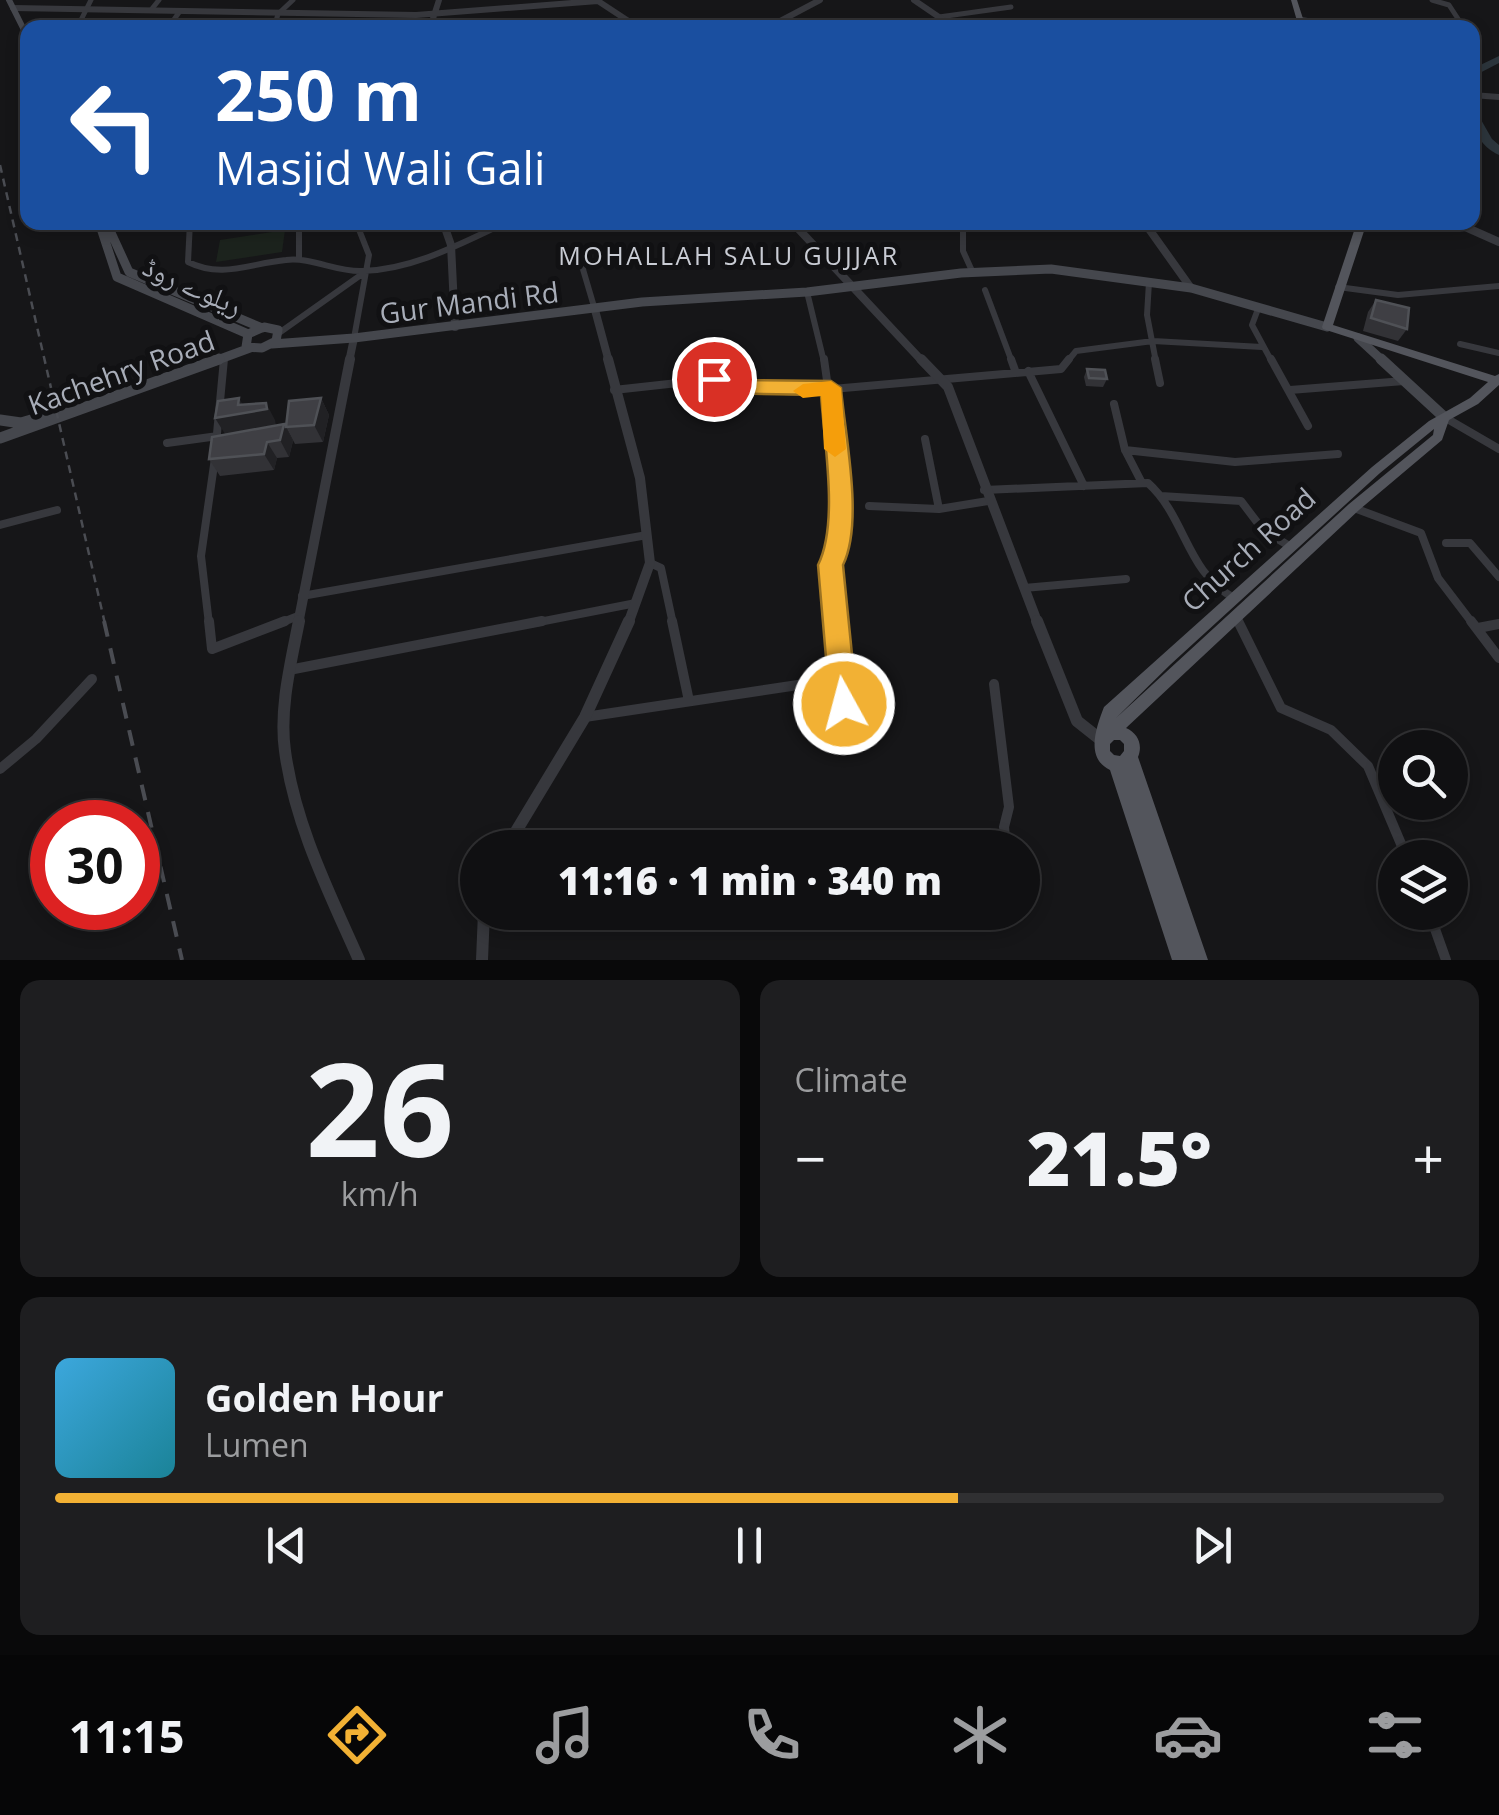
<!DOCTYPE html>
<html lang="en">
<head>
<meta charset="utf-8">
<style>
	:root { --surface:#101012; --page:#1e1e20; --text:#f1f3f6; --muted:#9c9d9f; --line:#303032; --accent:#f2b134 }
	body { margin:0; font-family:"Open Sans","Noto Naskh Arabic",sans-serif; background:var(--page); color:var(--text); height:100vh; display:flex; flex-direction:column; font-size:38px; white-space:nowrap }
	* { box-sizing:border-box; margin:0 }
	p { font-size:32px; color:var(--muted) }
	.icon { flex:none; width:55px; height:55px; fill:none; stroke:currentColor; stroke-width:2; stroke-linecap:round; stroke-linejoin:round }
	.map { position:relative; height:960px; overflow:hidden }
	.details { display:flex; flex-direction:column; gap:20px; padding:20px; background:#09090a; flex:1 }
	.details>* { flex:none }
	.banner { position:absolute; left:20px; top:20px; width:1460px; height:210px; border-radius:20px; box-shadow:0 5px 15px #0003,0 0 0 2px var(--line); background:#1a4fa0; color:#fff; overflow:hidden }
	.buttons { position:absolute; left:1378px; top:730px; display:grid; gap:20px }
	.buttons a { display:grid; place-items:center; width:90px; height:90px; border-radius:50%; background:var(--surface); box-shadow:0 5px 15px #0003,0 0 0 2px var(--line); font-size:50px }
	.speed { position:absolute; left:30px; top:800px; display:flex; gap:20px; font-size:50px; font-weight:700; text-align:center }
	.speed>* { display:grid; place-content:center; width:130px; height:130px; border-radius:50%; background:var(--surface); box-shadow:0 5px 15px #0003,0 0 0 2px var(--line); line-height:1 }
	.speed .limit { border:15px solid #d22; background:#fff; color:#111 }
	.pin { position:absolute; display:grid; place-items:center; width:85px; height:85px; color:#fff; margin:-42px; border:5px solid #fff; border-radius:50%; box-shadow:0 2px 10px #0007 }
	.me { position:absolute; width:110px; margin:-55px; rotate:353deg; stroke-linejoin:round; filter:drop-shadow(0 0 8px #0008) }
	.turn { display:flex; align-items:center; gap:35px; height:210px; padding:0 30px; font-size:45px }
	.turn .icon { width:130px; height:130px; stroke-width:2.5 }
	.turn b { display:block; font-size:70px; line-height:85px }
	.big { font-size:75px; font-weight:800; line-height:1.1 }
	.details .widget { flex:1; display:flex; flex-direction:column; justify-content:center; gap:15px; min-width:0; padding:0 35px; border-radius:20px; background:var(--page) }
	.details .dial { align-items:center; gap:0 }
	.dial b { font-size:130px; line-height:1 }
	.song { display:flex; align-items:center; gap:30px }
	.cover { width:120px; height:120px; border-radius:15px; background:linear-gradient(135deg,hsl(200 70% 55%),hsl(190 70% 35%)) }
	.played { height:10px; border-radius:5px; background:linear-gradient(90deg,var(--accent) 65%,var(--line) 65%) }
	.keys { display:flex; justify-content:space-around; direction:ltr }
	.heat { display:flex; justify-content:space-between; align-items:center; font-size:55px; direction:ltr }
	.details .tiles { flex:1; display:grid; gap:20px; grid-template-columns:1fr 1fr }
	.widget:last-child { grid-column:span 2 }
	.trip { position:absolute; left:460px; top:830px; width:580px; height:100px; border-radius:50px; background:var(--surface); box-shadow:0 5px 15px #0003,0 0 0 2px var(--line); font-weight:800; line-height:100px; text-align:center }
	.menu { display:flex; height:160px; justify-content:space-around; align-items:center; background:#060607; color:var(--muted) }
	.menu .icon { width:70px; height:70px }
	.menu .active { color:var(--accent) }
	.menu b { font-size:45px; color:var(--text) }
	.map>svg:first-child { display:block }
</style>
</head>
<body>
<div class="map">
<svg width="1499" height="960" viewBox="0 0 1499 960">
	<rect width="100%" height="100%" fill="#161618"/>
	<path fill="#1c231d" d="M285,230L282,252L216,262L220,240Z"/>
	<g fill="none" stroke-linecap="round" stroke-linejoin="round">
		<path fill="#2c353c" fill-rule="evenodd" d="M1499,56V63L1472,77V69Z
			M1472,110L1476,111L1492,139L1499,145V155C1480,146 1472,130 1472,110Z"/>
		<path stroke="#37383d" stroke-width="5" d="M1432,0L1449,5L1464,28
			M151,10L159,0
			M939,17L1011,7
			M1299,19L1350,28
			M77,28L91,0
			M168,28L180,11
			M274,28L278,14L293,0"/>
		<path stroke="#37383d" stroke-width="6" d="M190,222L188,262C222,279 251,263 286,260C312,257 336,272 362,271C413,270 462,243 507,222
			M299,222V259
			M963,222V251L973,273
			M577,249L595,310
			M1149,282L1147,315L1156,362
			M1338,287L1398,295L1499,286
			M985,290L1012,362
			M807,292L824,362
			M1258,309L1252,325L1272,362
			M279,333L365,272
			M354,338L369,255L356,222
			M1460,344L1499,353
			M224,362V358
			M1067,362L1076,351L1153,341L1262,347"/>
		<path stroke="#37383d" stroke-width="8" d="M824,359L839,467L837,536L830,565L834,624
			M1011,359L1016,373
			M1155,359L1160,383
			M1271,359L1308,426
			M1028,371L1084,486
			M614,390L714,379L716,386L798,392L1061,369L1069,359
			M1290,390L1404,381
			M1114,404L1125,450L1142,483
			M1444,417L1499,449
			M925,439L939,509
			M167,443L218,436
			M216,444L224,359
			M1125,450L1235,462L1338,454
			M984,490L1148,483C1186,517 1186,572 1234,598
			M1161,496L1241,501L1263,530L1291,547
			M869,506L939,509L988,501
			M1354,508L1421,533L1438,578L1473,624
			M0,525L57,510
			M1446,543H1470L1499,577
			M650,563L661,568L673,624
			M1024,588L1126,579
			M302,596L647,535
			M1235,616L1239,624
			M209,624L201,556L215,458
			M278,624L298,616
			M529,624L636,603"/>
		<path stroke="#37383d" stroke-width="10" d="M209,621L212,649L285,621
			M672,621L689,701
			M1238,621L1281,708L1331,730L1368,766L1407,858
			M1471,621L1499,658
			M1478,628L1499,624
			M289,670L542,621
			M838,679L849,730
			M994,684L1009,807L1004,827L1006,848
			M585,717L838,679L834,621
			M0,769L36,739L92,679
			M1429,912L1446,960"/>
		<path stroke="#37383d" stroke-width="6" d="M914,0L955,28
			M598,1L639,28
			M13,8L416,15L598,1
			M430,28L439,0
			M767,28L820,0
			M1472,95L1499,97"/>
		<path stroke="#37383d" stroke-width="8" d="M443,222L451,245L455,327
			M792,222L923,362
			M1144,222L1191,288
			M1454,222L1499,242
			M595,310L609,362
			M349,362L354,338"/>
		<path stroke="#37383d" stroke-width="10" d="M608,359L640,478L650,563L628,624
			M921,359L948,387L1038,624
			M298,624L350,359"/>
		<path stroke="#37383d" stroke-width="12" d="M299,621C291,662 279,709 285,751C295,825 329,892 359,960
			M1037,621L1077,721L1101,740
			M506,848L585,717L629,621
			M482,960L484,912"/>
		<path stroke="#45474d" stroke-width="6" d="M9,0L28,38"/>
		<path stroke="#45474d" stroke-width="9" d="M99,222L117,277L248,334
			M108,226L129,272L262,328
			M264,327L278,330L276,341L262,348L246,347L248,334Z
			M1358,338L1384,362
			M272,344L354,338L642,302L807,292L961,273L1051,269L1191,288L1327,327
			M212,362L250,348"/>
		<path stroke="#45474d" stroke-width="11" d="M1381,359L1444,417
			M0,420L21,423L62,411
			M0,438L219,359"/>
		<path fill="#53555c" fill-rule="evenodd" d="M1291,0H1297L1306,28H1299Z
			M1357,222H1367L1333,325L1495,376L1499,374V385L1478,404L1449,420L1442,440L1359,510L1126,728C1138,733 1143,745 1138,757L1208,960H1172L1110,770C1085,758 1096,728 1104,707L1372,467L1429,421L1470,398L1488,382L1323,329L1322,327ZM1434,429L1433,435L1349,504L1116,718L1171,664L1380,473ZM1114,740H1120L1124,744V751L1120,756L1114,755L1110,751V744Z"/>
		<path stroke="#4a4c52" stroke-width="2.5" stroke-dasharray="8 6" stroke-linecap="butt" d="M0,165L105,624"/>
		<path stroke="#4a4c52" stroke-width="4" stroke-dasharray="16 12" stroke-linecap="butt" d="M104,621L182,960"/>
	</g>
	<path fill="#323236" d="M1376,300L1407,329L1398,341L1363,331L1368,312Z
		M1087,369L1107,379L1103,387L1086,386L1084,377Z
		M321,398L329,415L323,442L295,444L286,427Z
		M284,424L293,441L289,457L277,458L274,470L220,476L209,459Z"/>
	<path fill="#212124" d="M239,398L247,412L266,403L275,420L276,426L225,434L215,418L238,405Z
		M321,398L329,415L323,442L314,425Z
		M284,424L293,441L289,457L280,440Z
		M267,442L277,458L274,470L264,454Z"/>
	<path fill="#3f3f44" stroke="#4f5156" stroke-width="2.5" d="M1376,300L1409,308L1407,329L1371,318Z
		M1087,369L1105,370L1107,379L1089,378Z
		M239,398L238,405L266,403L267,409L215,418L218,401Z
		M321,398L314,425L286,427L289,401Z
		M284,424L280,440L267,442L264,454L209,459L212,437Z"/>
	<path fill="#f2b134" stroke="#9d7322" stroke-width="2.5" d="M714,372L725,380L831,381L841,388C845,436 864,522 843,565L857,704L853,713L844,717L834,713L830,704L818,565C839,523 824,442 821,395L716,393L709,391L704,379Z"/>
	<path fill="#f59e0b" d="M831,381L841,388L846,449L835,457L824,449L821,396L803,398L793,391L803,384Z"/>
	<g text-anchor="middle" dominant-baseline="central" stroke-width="10" stroke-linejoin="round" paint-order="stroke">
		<g font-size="25" letter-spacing="2.5" fill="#c9ccd4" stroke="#111113">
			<text x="729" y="255">MOHALLAH SALU GUJJAR</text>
		</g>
		<g font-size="28" fill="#a8adb8" stroke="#111113">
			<text transform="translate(193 285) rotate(24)">ریلوے روڈ</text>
			<text transform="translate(469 302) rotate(-7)">Gur Mandi Rd</text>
			<text transform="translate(121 372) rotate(-20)">Kachehry Road</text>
			<text transform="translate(1248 549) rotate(-42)">Church Road</text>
		</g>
	</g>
</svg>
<div class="buttons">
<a><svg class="icon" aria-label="search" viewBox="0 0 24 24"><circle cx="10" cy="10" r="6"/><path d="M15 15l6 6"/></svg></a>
<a><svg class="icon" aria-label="layers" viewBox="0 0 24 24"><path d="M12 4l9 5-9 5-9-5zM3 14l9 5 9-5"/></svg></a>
</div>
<div class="speed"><div class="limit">30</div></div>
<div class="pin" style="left:714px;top:379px;background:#d93025"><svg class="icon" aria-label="arrive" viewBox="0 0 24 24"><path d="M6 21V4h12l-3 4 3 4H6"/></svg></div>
<svg class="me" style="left:844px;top:704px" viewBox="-20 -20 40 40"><circle r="17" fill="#f2b134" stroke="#fff" stroke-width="3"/><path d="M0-11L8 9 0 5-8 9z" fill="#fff"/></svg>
<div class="trip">11:16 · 1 min · 340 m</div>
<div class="banner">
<div class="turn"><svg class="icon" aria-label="left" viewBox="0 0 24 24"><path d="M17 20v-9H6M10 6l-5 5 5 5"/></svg><div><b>250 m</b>Masjid Wali Gali</div></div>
</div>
</div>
<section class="details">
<div class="tiles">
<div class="widget dial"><b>26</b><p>km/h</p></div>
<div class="widget"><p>Climate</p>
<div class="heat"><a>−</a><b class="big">21.5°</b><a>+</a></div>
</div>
<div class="widget">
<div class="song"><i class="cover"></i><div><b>Golden Hour</b><p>Lumen</p></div></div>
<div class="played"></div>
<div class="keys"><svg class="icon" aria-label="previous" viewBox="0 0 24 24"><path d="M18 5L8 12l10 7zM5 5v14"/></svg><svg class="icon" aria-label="pause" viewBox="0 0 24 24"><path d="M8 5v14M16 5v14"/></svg><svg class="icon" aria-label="next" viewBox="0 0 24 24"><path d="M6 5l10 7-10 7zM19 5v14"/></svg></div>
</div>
</div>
</section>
<nav class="menu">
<b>11:15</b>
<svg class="icon active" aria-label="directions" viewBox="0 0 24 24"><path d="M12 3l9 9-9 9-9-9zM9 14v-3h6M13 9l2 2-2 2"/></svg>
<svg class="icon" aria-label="music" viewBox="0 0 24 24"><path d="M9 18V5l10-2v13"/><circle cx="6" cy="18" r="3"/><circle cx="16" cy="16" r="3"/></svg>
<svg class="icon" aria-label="phone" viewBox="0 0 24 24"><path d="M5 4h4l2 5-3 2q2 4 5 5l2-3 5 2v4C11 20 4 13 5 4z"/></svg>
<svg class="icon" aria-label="climate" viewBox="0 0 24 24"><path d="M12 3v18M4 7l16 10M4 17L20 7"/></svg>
<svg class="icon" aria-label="car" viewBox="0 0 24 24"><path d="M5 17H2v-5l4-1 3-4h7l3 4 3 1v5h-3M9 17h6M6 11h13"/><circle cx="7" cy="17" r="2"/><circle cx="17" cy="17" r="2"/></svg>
<svg class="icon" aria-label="filters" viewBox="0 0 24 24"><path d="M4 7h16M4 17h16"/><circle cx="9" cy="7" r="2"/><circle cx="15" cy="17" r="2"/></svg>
</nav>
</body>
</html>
